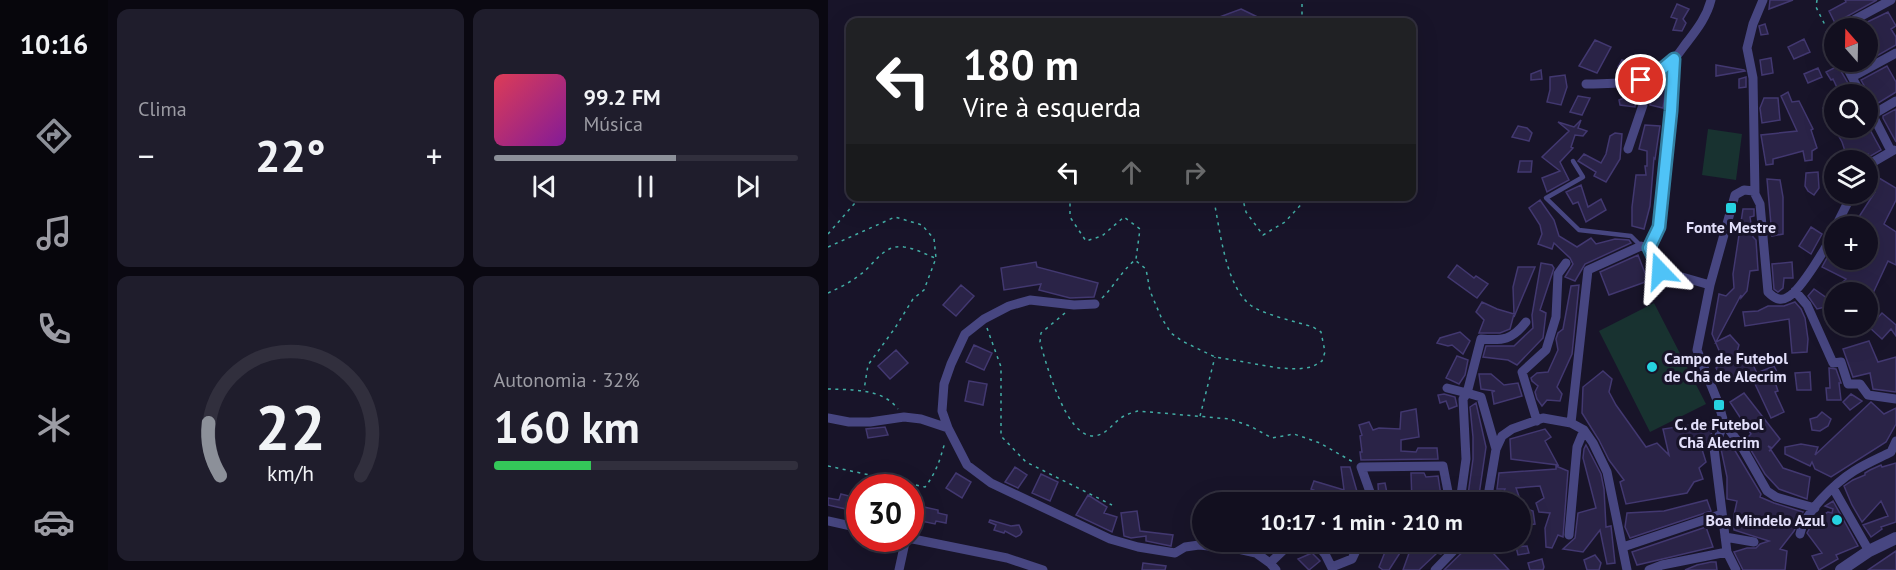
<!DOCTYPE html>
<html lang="pt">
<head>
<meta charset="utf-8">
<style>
	:root { --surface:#120f1f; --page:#1f1d2c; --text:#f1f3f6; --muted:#9c9ca4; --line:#312f3d; --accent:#8c9099 }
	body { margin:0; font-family:"PT Sans",sans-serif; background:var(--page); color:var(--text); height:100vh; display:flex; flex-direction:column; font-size:22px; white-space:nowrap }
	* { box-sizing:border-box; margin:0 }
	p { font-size:20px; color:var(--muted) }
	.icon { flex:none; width:33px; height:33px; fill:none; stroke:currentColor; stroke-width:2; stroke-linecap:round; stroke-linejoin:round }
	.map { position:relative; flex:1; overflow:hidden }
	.panel { display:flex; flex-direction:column; gap:9px; padding:9px; background:#0a0811; width:720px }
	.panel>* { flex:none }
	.top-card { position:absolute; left:18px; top:18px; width:570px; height:183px; border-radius:12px; box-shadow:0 6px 24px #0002,0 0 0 2px var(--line); background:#202124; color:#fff; overflow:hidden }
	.needle { width:39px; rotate:340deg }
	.tools { position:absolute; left:996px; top:18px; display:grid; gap:12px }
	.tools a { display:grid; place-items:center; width:54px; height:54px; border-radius:50%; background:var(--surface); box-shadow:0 6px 24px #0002,0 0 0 2px var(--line); font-size:30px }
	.speed { position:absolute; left:18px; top:474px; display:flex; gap:12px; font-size:30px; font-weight:700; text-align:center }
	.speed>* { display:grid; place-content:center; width:78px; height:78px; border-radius:50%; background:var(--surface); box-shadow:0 6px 24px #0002,0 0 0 2px var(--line); line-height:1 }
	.speed .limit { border:9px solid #d22; background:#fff; color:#111 }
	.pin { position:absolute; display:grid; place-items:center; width:51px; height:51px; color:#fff; margin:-26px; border:3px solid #fff; border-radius:50%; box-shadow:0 2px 6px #0007 }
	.me { position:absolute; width:66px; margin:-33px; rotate:340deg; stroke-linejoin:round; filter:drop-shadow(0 0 4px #0008) }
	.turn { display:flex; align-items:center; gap:21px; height:126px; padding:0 18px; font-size:27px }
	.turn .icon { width:78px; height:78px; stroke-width:2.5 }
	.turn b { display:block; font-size:42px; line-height:51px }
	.lanes { display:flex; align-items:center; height:57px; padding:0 18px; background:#0003; justify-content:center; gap:30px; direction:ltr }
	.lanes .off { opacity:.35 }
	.big { font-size:45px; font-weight:800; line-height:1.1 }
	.panel .tile { flex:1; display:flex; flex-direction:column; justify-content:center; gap:9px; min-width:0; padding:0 21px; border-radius:12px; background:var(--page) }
	.panel .dial { align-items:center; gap:0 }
	.dial svg { height:156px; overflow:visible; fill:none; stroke:var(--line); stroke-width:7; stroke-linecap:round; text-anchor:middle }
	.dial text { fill:var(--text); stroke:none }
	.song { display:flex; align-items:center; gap:18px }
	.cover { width:72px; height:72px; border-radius:9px; background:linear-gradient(135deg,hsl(350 70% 55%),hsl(290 70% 35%)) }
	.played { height:6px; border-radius:3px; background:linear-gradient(90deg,var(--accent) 60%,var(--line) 60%) }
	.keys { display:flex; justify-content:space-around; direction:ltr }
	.heat { display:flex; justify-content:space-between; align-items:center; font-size:33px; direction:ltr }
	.charge { height:9px; border-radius:4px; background:linear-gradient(90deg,#34c759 32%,var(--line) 0) }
	.panel .tiles { flex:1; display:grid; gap:9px; grid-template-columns:repeat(2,1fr) }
	.trip { position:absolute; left:364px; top:492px; width:339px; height:60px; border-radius:30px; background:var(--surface); box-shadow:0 6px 24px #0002,0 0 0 2px var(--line); font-weight:800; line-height:60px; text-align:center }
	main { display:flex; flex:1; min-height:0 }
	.dock { display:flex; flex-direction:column; width:108px; justify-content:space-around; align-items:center; background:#07060c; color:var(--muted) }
	.dock .icon { width:42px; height:42px }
	.dock .current { color:var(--accent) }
	.dock b { font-size:27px; color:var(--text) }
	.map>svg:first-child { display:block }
</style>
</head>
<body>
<main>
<nav class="dock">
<b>10:16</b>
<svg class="icon current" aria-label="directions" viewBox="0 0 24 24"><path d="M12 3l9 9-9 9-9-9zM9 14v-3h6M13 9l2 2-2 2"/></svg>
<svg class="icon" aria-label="music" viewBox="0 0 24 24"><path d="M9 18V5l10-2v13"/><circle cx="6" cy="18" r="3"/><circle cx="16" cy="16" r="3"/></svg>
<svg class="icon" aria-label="phone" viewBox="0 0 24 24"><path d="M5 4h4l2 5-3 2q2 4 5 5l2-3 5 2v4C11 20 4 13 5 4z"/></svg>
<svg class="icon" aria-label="climate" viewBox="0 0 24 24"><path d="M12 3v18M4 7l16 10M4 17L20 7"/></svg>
<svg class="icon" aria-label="car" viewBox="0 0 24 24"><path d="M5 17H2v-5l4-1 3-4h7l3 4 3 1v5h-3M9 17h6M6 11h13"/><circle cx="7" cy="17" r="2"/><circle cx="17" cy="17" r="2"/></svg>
</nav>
<section class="panel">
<div class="tiles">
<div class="tile"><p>Clima</p>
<div class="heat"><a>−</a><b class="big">22°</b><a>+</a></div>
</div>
<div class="tile">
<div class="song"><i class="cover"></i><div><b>99.2 FM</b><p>Música</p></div></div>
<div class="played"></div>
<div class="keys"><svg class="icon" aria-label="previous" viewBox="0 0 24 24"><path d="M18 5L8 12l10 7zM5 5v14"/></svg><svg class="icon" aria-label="pause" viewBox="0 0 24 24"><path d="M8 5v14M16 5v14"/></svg><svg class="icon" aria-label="next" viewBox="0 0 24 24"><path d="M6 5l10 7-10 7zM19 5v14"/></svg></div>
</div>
<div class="tile dial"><svg viewBox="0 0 100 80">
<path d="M14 69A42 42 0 1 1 86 69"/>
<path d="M14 69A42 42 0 0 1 8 42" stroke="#8c9099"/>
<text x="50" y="56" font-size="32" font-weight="700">22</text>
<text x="50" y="72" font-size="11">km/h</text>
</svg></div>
<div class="tile"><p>Autonomia · 32%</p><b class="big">160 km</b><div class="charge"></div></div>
</div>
</section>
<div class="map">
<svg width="1068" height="570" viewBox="0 0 1068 570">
	<rect width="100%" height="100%" fill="#181429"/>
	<path fill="#183230" d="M880,129L914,134L908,180L874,175Z
		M826,303L878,404L822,432L771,331Z"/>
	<path fill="#2a2347" stroke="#423870" stroke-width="1.5" d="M942,0H965L941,9Z
		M1017,0H1049L1007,23L1001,11L1018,2Z
		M849,4L861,9L855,19L858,23L854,31L845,30L849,19L843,17Z
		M413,9L440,22H378Z
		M1060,12L1068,26L1063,29L1068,37V45L1040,61V28H1027Z
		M937,24L940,34L933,35L931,26Z
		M976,39L982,52L966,59L960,47Z
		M767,40L783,47L769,73L751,66Z
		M943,58L945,73L934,75L932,60Z
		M794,60L808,64L803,74L790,67Z
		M888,65L916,70L917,71L888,76Z
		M1010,66L1020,83L1026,94H1012L1005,79L1003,80L998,72Z
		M1059,66L1068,82V92L1047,105L1033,80Z
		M990,68L994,77L980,83L976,74Z
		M713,70L714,79L703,80V74Z
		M737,75L739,87L733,105L719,102L722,90V77Z
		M918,77V87L911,88V79Z
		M826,87L838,88L835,108L822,105Z
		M960,92L964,102L971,101L985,129L983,130L989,148L984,151V160L977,161L975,151L945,159V164L938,165L933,135L969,131L953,96Z
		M750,96L762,98L754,115L742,112Z
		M801,96L808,97L807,107L792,105L791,100Z
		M936,98H950L952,120L934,123L932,108Z
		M1006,103V128H1041L1053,150L1041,157L1040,154L1026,160H1020L1014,142L995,108Z
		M1068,109V142L1055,118V116Z
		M753,120L750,128L759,131L755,136L747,135L743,147L745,148L732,162L741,180L719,192L714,178L732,171L714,157L741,131L730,122L746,127Z
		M817,125L832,126L827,159L826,158L822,206L816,229L804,226V207L808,175H818L817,166H819V151L811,149Z
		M690,126L699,128L704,133L701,141L684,137Z
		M787,133L794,134L792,159L778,182L766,176L768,172L750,161L756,154L773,163L778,154L782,136Z
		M692,161H704L703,172H690Z
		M990,172L991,188L986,195L980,191L977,186L978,173Z
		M1051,178L1068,188V200L1056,224L1068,232V265L1060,261L1040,304V292H1006V305L989,309L980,296L986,289L999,298L1018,279L994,267L1006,245V260H1040V226H1025L1047,192L1045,191Z
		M939,179L952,180L955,197V234L944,236Z
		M753,185L760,207L773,199L778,210L758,222L750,202L745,204L738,192Z
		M712,200L726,220L731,236L749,247L763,238L768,244L787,239L801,240L803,243L757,264L747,281L737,277L745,264L742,258L726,243L724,249L710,244L714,234L712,225L701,208Z
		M915,209H926V216L922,217L925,237L928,240L930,270L922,271L919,291L913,298V295L888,342L902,335L911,345L909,352L920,355L929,373L946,366L951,376L946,379L950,391L947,392L956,412L943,418L920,369L897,382L888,368L896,362L884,334L891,294L898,296L906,288L905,274Z
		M983,227L994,234L983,254L971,246Z
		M810,255L820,281L781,295L772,272Z
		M208,262L209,267L270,283L266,297L242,298L211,290L213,284L176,290L173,268Z
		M964,262L965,278H956L955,288L950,292L946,289L944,264Z
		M713,263L724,265L726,268L712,310L718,313L715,338L689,365L680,360L655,357L658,346H686L705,328L704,315Z
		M629,265L646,278L648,276L660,284L649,298L620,277Z
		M690,267H707L686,317V314L682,329L672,333H651L656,320L648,312L654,302L669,309L686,314L685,287Z
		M133,285L146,296L128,316L115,305Z
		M751,285L744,354L729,387L734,394L732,401L719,400L714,406L709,399L707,392L710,386L704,381L703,378L709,373L720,372L730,350L728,339L730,333L735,329L743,286Z
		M967,302L973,309L977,318L980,339L979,352L964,353L961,319L917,326L915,312L930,311L940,306H956Z
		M1054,313L1068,325V336L1063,329L1054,339L1041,327Z
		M632,332L642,341L635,354L624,345L620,346L609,343L612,338Z
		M1041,341L1050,362L1068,357V392L1045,389L1042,373L1025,377L1015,349Z
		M146,345L164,353L156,370L138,362Z
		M68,350L80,363L62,379L50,366Z
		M629,356L640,360L637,375L631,384L618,378Z
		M1001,368L1008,369L1013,383H1011L1013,400H999L998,388H1002Z
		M775,371L784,379L781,392L788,405L818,447L829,443L841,455L835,429L883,422L885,430L879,443H872L878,462L871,468L875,479L866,482L859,493L798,504L792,482L796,480L781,460L771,440L754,413L755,387Z
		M982,372L983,390H969L967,373Z
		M651,374H663L676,385L690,383L694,396L666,404L664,392L667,391L653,389Z
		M141,381L159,384L155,405L137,401Z
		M916,393L952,439L944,448L940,446L943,449L941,451L943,450L955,468L982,477L979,499L951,489L937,474L917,440L923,434L902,402Z
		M616,394L627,397L629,406L621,409L618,401L612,403L610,395Z
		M1023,394L1034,401L1022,410L1015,402Z
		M1043,402L1056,414L1068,408V424L1058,442L1003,477L987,469L984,462L982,466L957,454V447L973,444L990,447L987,455Z
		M648,403L658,447L650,502H639L645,459V437L642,407Z
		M588,409L591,437L573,440V451L588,452L590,448H609L610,459L533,460L532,452H534L532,436L534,435L531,425L541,422L545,430L551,428L572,429L573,412Z
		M994,412L1003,419L1000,426L992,431L984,430L982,419L989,417Z
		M57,427L60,435L40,438L38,429Z
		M717,429L723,437L717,441L730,465L683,459L682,439Z
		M903,444L933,494L932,497L946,503L975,512L966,531L952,549L959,551L957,570H915L906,552L919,548H928L932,544L941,541L906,530V515L909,501L899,499V477L893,449Z
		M758,445L773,474L776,489L778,527L783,526L787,563L779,564L772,530L755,552L735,549L747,538L750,513L768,508L755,458L756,449Z
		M1068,463V522L1053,527L1054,529L1043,537L1035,525L1060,516L1053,501L1034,522L1024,505L1016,486L1025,480L1037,475V473L1042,470L1053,465L1054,467Z
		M728,466L740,471L735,537L730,535L724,548L718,547L717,528L722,513L711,512L708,503L716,498L712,486L688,488L693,502H671L677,489H669L671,473L728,469Z
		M187,467L199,475L190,488L177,482Z
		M513,467H522L532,502H513L483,489L486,481L516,490Z
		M128,473L143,482L134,498L118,488Z
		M583,473H596L598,477L610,476L614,502H584Z
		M213,474L230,482L222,501L204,493Z
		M557,483L559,493L565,502H551L550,484Z
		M13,494L21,496L18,509L0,505V498L11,500Z
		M260,495L279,507L276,513L289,517L284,532L248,515Z
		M879,500L883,511L802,538L797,527L799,513L836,511Z
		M1005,501L1030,546L1008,555L1010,559L991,570L984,556L994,553L979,533L987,519L1000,512L1004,513L1005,509L997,506Z
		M96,507L110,510V513L119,515L118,523L108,521L107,524L93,521Z
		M693,507L705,511L707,524L693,526Z
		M309,511L312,531L345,535L343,546L318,541V536L303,538L296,536L293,513Z
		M162,520L183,526L191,525L194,532L192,535L188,537L177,531L176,533L166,530L168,525L161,522Z
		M878,527L885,547L809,565L804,552Z
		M561,542H579L561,570H555L551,567Z
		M585,542H615L618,549L613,554L609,553L591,570H575Z
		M645,542H664L669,548L665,553L681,570H616Z
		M699,546L701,553L690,555L688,547Z
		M1068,551V570H1040Z
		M484,553L492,561L481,570L470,559Z
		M767,555L773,563L771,570H759L756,560Z
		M714,559L716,567L715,570H702L700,563Z
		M883,562H888L889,570H857L869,565Z
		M315,563L338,566L337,570H314Z"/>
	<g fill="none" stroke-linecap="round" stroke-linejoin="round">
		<path stroke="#42ada5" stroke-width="1.5" stroke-dasharray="3 4.5" stroke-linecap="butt" d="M989,0L988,7L998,27
			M255,20L258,22
			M474,22V3L476,0
			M242,196V217L258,241L274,236L296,217L312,229L308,259
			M414,196L418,212L435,235L457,222L481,196
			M0,234L33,196
			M0,247L67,217L94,225L106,239L108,258L96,290L85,299L67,328L40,365L36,390
			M0,293C11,288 23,282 33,274C47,264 55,244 76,247C86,248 97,254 107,258
			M274,298C287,285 293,272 307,260L318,269L322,291L333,317L343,333L354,341L387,357L451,368L470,369L484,367L494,361L497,352L493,332L485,327C469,322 442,316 427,308C397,292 392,227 385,196
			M237,313L213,333L212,342C218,363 238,438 266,436C279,435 285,422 296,416C300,414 306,412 310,411L402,419L422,426L444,438L466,434L492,443L525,462
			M159,328L173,367V436L198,462L284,505
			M0,389C24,390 54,388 70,409
			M372,416L387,357
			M0,466L97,487C108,473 112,460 117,442"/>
		<path stroke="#474681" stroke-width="4.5" d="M745,161L755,177L718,198L751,230L803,236L813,246"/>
		<path stroke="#474681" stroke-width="9" d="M935,0L925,24L919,48L925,78L927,194L932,204L940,292C946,298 952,302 960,297C973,290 1000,245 1006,231
			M1011,28L1063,0
			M1006,31L1002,33L1006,43
			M1016,62L1033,94
			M1024,77L1068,53
			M758,84C790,84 821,84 846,59C851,54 855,47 860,41C870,28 879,16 883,0
			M1040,106L1063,151
			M1044,115L1068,101
			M800,149L815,105L813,80
			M1040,165L1066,150
			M1008,226L1024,194
			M821,248L831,227L843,111L846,59
			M967,291L979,305L1005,363L1013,362L1020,384H1032L1040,395L1068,399
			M267,304L246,305L202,300L181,306L156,319L137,334L123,364L116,384L114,411L120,428L139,465L163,483L282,539L310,547L347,553L357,547L371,545L410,549L428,553L442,563L448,570
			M619,388L639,393L635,399L638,459L632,502
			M0,418L21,422H42L76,417L93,419L120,428
			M709,421L694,372L718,350L728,317L730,274L738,263
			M743,423L760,270L813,246L821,248L833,271L882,285
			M896,423L914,447L939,491L948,497L987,508
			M668,449L653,397L639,393L653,339C675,341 684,340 698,322
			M1005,488L1041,551
			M479,495L498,502
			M543,502L542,492L533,467L615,466L622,502
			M659,502L668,449L674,436L684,429L715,418L743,423L756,430L765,443L779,472L799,570
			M0,521L32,528
			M972,534C976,513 1007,483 1026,471C1037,464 1051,458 1063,452L1068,441
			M741,535L749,447L756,430
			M897,537L926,542
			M80,538L179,558L215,570
			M487,542L497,554L505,570
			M795,547L894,514
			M442,563L464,542H468
			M504,567L524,559L532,542
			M71,570L78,538
			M607,570L634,542
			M821,570L834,565L899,552
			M908,570L899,552L886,448L896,423L891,405L869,350L882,285L907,195L916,190L926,191L927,194"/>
		<path stroke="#474681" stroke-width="12" d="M1013,570L1041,551L1068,538"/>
	</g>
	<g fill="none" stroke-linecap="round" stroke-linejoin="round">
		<g stroke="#337fa1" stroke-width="15">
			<path id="route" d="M813,80L828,74L846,59L843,111L831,227L821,248L832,271"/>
		</g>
		<use href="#route" stroke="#4fc3f7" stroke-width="10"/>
	</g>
	<g fill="#26d2e1" stroke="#181429" stroke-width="2">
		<rect x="897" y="202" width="12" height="12" rx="3"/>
		<circle cx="824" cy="367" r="6"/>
		<rect x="885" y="399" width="12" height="12" rx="3"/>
		<circle cx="1009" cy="520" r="6"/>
	</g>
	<g text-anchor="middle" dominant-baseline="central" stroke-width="6" stroke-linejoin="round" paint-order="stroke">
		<g font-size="16" font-weight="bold" fill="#e3e0fb" stroke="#181429">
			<text x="903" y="227">Fonte Mestre</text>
			<text x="836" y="358" text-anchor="start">Campo de Futebol<tspan x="836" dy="18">de Chã de Alecrim</tspan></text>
			<text x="891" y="424">C. de Futebol<tspan x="891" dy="18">Chã Alecrim</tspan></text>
			<text x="997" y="520" text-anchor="end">Boa Mindelo Azul</text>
		</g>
	</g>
</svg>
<div class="tools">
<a><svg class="needle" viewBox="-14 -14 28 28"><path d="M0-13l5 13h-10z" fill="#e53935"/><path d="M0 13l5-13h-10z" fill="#9c9ca4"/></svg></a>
<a><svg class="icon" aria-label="search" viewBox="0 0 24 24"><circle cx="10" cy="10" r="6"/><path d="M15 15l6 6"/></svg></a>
<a><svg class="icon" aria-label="layers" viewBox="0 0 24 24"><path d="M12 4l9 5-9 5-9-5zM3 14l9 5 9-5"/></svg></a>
<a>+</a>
<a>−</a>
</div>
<div class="speed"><div class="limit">30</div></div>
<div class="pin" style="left:813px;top:80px;background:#d93025"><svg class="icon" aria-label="arrive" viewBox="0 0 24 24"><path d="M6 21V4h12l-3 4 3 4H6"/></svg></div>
<svg class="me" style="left:832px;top:271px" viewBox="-20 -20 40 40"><path d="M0-17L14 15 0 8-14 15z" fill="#4fc3f7" stroke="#fff" stroke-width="4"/></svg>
<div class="trip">10:17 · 1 min · 210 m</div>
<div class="top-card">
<div class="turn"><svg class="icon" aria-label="left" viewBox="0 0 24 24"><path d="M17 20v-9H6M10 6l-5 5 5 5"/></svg><div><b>180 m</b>Vire à esquerda</div></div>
<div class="lanes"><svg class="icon" aria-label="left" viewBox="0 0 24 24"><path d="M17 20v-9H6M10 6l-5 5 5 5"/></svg><svg class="icon off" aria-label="ahead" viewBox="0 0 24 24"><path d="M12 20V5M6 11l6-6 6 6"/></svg><svg class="icon off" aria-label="right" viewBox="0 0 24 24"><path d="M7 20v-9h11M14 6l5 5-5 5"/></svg></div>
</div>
</div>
</main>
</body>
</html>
